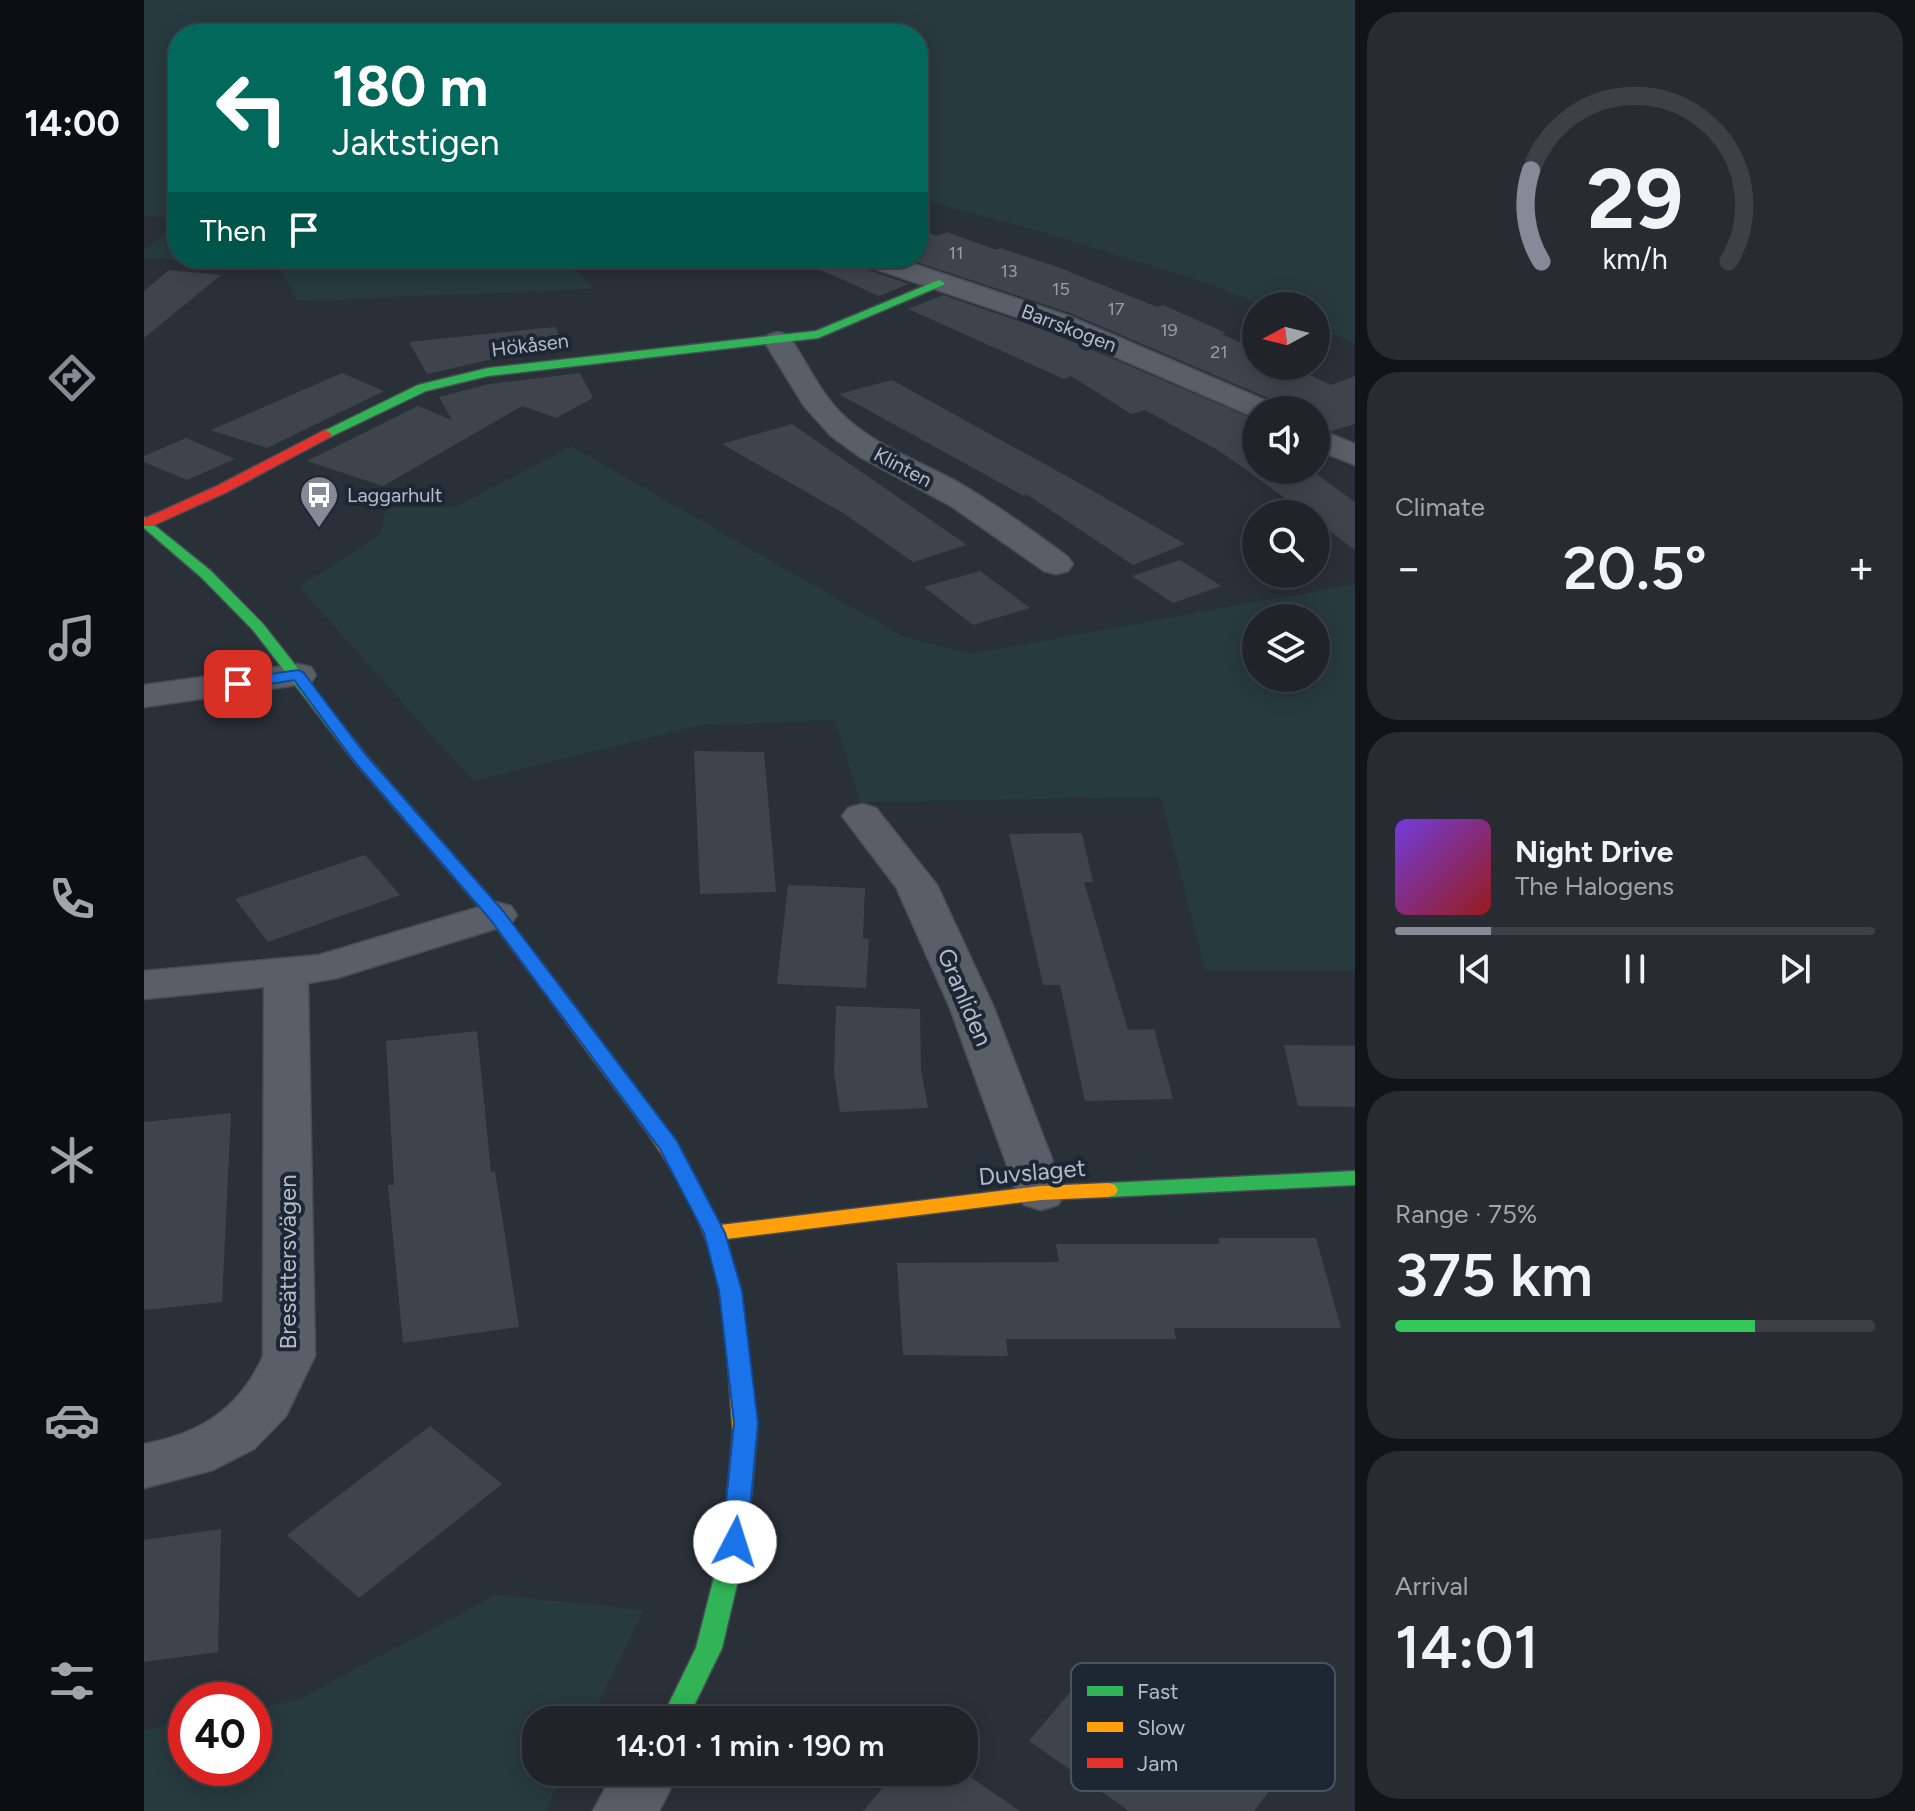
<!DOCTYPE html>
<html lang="en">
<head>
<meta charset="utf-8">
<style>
	:root { --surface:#20242a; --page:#282c32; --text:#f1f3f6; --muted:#a2a4a8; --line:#3d4147; --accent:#848b96 }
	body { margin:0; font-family:Figtree,sans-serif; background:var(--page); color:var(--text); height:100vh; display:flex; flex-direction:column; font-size:30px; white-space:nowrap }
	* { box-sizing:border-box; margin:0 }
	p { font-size:26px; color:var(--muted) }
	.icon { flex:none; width:44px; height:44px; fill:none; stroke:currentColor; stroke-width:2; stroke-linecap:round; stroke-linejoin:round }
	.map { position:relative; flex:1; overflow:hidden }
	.panel { display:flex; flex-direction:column; gap:12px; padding:12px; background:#121417; width:560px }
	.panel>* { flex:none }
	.top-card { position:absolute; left:24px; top:24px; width:760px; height:244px; border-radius:32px; box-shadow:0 4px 20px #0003,0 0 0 2px var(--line); background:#00695c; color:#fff; overflow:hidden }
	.needle { width:52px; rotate:263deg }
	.controls { position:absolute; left:1098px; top:292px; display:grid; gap:16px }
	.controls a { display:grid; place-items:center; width:88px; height:88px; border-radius:50%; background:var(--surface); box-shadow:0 4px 20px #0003,0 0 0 2px var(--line); font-size:40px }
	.speed { position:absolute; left:24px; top:1682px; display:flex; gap:16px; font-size:40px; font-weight:700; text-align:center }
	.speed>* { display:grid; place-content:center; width:104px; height:104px; border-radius:50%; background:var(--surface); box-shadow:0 4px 20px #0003,0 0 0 2px var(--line); line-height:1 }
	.speed .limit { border:12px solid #d22; background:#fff; color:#111 }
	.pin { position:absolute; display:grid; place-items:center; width:68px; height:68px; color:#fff; margin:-34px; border-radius:16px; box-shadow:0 4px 12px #0006 }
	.me { position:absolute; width:88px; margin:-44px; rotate:5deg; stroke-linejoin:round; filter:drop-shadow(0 0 6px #0008) }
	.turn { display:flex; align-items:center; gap:28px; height:168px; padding:0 32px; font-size:36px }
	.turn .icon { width:104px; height:104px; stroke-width:2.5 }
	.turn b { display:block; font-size:56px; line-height:68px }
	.then { display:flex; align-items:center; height:76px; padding:0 32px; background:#0003; gap:16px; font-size:30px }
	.big { font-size:60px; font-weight:600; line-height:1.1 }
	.panel .widget { flex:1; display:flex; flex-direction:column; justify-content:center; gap:12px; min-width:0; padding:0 28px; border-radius:32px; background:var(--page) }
	.panel .dial { align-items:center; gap:0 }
	.dial svg { height:208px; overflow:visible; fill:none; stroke:var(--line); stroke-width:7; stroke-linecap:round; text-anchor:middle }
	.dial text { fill:var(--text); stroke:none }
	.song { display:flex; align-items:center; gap:24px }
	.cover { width:96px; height:96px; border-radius:12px; background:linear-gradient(135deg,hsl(260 70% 55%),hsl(0 70% 35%)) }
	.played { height:8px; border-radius:4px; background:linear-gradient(90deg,var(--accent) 20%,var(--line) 20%) }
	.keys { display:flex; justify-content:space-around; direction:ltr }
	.heat { display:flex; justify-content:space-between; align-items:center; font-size:44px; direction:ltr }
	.charge { height:12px; border-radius:6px; background:linear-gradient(90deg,#34c759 75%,var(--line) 0) }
	.trip { position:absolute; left:378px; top:1706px; width:456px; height:80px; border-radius:32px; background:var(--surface); box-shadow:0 4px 20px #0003,0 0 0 2px var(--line); font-weight:600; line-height:80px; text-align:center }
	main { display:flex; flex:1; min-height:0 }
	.menu { display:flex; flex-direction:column; width:144px; justify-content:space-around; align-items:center; background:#0d0e11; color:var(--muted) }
	.menu .icon { width:56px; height:56px }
	.menu .selected { color:var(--accent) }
	.menu b { font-size:36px; color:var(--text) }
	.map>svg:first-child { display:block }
</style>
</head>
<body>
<main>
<nav class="menu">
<b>14:00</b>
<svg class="icon selected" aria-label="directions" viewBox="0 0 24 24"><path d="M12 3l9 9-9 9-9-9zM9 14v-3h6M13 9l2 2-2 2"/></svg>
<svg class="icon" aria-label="music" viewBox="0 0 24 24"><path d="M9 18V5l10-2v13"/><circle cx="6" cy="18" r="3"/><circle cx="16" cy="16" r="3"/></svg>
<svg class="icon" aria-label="phone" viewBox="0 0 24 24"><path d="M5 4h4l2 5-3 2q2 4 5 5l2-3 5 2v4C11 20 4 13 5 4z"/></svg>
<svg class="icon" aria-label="climate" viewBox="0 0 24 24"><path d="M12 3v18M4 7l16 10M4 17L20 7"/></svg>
<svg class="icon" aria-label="car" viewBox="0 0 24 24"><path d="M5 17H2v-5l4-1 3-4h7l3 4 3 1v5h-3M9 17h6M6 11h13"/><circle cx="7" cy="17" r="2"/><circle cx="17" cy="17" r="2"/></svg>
<svg class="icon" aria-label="filters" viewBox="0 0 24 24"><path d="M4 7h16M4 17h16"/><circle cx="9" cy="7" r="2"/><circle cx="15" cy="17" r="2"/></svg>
</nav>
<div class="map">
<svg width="1211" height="1811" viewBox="0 0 1211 1811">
	<rect width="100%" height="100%" fill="#2a3038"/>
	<path fill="#273a3e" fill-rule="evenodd" d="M0,0H1211V343L1172,327V306H1120L1060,282L881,227L774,199V34H34V218L0,216Z
		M34,221V258H419L450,289L153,301L134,264L0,258V251Z
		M427,446L758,636L826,654L1211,584V970H1061L1017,797L716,802L691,720L557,725L329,781L155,587L237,534L242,507H312ZM1172,618V678H1112V618Z
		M352,1595L500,1610L446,1720H392V1772H420L401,1811H0V1730L42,1722V1768H110V1709L153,1700Z"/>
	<path fill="#3f444c" d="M774,229L793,236L803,232L852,250L856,248L911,266L1013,307L1019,305L1082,333L1078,334L1112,350V366H1147L1187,385L1211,376V424L1188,431L1172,425V410H1137L1131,401L926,313L761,258H774Z
		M650,258H710L716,267L765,284L735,296Z
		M25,270L77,275L0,338V291Z
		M799,295L904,331L1112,420V470H1167L1211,502V550L1172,521V514H1163L1077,452L1001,410L987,414L927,376L920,379L764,309Z
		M411,327L424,351L344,360L283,374L265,342Z
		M198,373L240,391L123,448L67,430Z
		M436,373L449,398L412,418L378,406L239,486L163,461L274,406L308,420L295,397L345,384Z
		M748,380L944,488L1041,544L989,565L882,494L880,496L695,394Z
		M648,424L823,545L769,562L699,513L578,444Z
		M42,438L91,459L43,480L0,462V456Z
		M1036,560L1077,586L1029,603L988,576Z
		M836,571L886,608L829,625L780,587Z
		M550,751L620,752L632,892L556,894Z
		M938,833L949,882H940L984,1030L1010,1029L1029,1099L941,1101L916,985H899L865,834Z
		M221,855L256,895L124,942L91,899Z
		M644,885L721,888L719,938L725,939L722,988L633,984Z
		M692,1006L776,1009L777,1070L784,1108L696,1112L690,1074Z
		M333,1031L347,1172L351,1171L375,1327L259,1343L244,1185H250L242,1041Z
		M1140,1045L1211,1046V1107L1154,1106Z
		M87,1113L78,1302L0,1310V1122Z
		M1074,1238H1172L1197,1328H1030L1032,1339H862L864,1356L759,1355L753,1263L915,1262L912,1244H1076Z
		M286,1426L358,1484L215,1598L143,1535Z
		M77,1529L74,1652L0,1662V1540Z
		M949,1665L1129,1786L1110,1811H985L885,1741Z
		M752,1772H819L876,1811H719Z"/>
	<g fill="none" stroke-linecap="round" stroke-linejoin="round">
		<g stroke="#484c55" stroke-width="3">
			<path id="street" d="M713,258H752L925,316L1130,404L1134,410H1112V417L1108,416L905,328L717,264Z
				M634,332L644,335C662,360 674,390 696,412C729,446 776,461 817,484C854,506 889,531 924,557L929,564L924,571L912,574L900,571L807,506L716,457L687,436L660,406L620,341L624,335Z
				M1172,428L1211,444V465L1172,449Z
				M154,664L167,667L172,675L167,683L0,707V685Z
				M718,804L732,808L793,885L850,1008L921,1193L914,1205L897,1210L880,1205L873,1193L806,1008L752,887L698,816L704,808Z
				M352,902L367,906L373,915L367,924L193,978L164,983L171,1356L142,1416L110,1449L69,1470L0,1488V1444C55,1434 96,1409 119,1356L120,987L0,999V971L175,955Z
				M470,1772H535L515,1811H449Z"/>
		</g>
		<g stroke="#484c55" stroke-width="3">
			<path id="fast" d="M795,280L801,283L799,285L674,338L344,376L282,391L186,437L174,434L274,385L344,368L672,331Z
				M0,517L67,571L119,624L221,754L358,911L432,1008L435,1012L432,1016H418L346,919L209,760L109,630L57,577L0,528Z
				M1211,1171V1185L964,1197L957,1195L954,1190L957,1185L964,1183Z
				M601,1423L609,1426L613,1432L603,1542L578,1648L543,1720H517L552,1648L579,1542L589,1432L593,1426Z"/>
		</g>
		<g stroke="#484c55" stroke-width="3">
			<path id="slow" d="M425,1006L432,1008L532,1141L576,1225L897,1186L964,1183L971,1185L974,1190L971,1195L964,1197L897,1200L582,1239L597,1291L613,1432L609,1438L601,1441L593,1438L589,1432C583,1367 584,1294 559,1232C526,1149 464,1085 415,1012Z"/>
		</g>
		<g stroke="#484c55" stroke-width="3">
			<path id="jam" d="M181,430L188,434L186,437L83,492L8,526H0V519L73,486Z"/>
		</g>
		<use href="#street" fill="#5a5e66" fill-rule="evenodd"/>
		<use href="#fast" fill="#30b455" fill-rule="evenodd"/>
		<use href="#slow" fill="#ff9f0a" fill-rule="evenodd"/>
		<use href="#jam" fill="#e5322d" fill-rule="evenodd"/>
	</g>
	<path fill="#1a73e8" stroke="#114b97" stroke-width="2" d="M154,670L159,672L221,754L359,911L533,1141L581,1233L598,1291L614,1423L603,1542L599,1550L591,1553L582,1550L578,1542L590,1423L575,1291L560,1233L516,1149L346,919L210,761L150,680L94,689L86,684L94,679Z"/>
	<defs>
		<g id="bus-pin" transform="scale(2)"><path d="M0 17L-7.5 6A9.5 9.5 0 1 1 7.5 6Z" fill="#848b96" stroke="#1d2633"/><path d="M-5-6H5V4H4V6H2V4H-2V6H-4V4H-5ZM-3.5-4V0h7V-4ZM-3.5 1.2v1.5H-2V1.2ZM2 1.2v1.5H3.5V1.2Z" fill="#fff"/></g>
	</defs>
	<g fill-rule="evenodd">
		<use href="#bus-pin" x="175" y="495"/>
	</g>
	<g text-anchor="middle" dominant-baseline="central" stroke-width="8" stroke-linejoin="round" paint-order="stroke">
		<g font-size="18" fill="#979eaa">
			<text x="812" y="253">11</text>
			<text x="865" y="271">13</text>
			<text x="917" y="289">15</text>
			<text x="972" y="309">17</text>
			<text x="1025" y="330">19</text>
			<text x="1075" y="352">21</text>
		</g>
		<g font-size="20" fill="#b4bcc9" stroke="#1d2633">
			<text transform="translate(925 328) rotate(21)">Barrskogen</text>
			<text transform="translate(386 345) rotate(-7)">Hökåsen</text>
			<text transform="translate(759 467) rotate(28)">Klinten</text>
		</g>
		<g font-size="20" fill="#b4bcc9" stroke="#1d2633" text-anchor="start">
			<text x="203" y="495">Laggarhult</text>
		</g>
		<g font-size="24" fill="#b4bcc9" stroke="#1d2633">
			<text transform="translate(821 997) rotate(67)">Granliden</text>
			<text transform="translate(888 1172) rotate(-5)">Duvslaget</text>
			<text transform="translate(143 1262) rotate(-90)">Bresättersvägen</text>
		</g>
	</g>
	<rect x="927" y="1663" width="264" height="128" rx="12" fill="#1d2633" stroke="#4a5360" stroke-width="2"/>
	<rect x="943" y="1686" width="36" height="10" fill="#30b455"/>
	<rect x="943" y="1722" width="36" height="10" fill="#ff9f0a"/>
	<rect x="943" y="1758" width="36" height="10" fill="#e5322d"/>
	<g font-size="22" fill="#b4bcc9">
		<text x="993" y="1699">Fast</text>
		<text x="993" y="1735">Slow</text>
		<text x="993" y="1771">Jam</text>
	</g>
</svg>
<div class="controls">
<a><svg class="needle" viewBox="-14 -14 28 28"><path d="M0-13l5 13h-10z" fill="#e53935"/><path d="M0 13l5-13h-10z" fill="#a2a4a8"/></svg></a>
<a><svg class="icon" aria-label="sound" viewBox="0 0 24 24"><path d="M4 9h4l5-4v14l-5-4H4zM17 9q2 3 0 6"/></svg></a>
<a><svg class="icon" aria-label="search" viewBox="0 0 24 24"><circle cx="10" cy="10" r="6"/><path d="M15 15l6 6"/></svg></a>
<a><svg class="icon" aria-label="layers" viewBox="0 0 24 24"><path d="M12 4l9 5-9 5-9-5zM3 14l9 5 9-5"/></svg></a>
</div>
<div class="speed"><div class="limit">40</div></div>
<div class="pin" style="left:94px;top:684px;background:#d93025"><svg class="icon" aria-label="arrive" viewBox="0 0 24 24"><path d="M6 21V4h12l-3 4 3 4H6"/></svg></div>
<svg class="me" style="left:591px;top:1542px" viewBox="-20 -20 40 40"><circle r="19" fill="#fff"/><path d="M0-13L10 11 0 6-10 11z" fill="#1a73e8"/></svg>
<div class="trip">14:01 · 1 min · 190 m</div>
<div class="top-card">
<div class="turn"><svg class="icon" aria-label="left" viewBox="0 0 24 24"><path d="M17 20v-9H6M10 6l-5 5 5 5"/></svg><div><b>180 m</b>Jaktstigen</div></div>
<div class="then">Then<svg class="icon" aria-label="arrive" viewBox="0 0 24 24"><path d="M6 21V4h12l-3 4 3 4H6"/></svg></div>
</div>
</div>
<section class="panel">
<div class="widget dial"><svg viewBox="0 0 100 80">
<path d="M14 69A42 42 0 1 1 86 69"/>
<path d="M14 69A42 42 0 0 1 10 34" stroke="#848b96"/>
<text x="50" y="56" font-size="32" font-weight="700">29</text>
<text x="50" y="72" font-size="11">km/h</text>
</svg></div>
<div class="widget"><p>Climate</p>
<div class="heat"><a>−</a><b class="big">20.5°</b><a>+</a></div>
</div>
<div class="widget">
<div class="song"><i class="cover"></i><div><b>Night Drive</b><p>The Halogens</p></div></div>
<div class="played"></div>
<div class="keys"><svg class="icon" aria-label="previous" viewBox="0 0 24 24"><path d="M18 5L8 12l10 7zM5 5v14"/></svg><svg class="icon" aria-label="pause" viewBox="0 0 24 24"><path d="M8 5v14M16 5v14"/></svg><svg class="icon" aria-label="next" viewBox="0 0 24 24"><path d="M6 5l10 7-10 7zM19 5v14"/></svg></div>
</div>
<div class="widget"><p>Range · 75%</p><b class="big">375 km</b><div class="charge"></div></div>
<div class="widget"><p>Arrival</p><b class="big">14:01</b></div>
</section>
</main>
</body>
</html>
